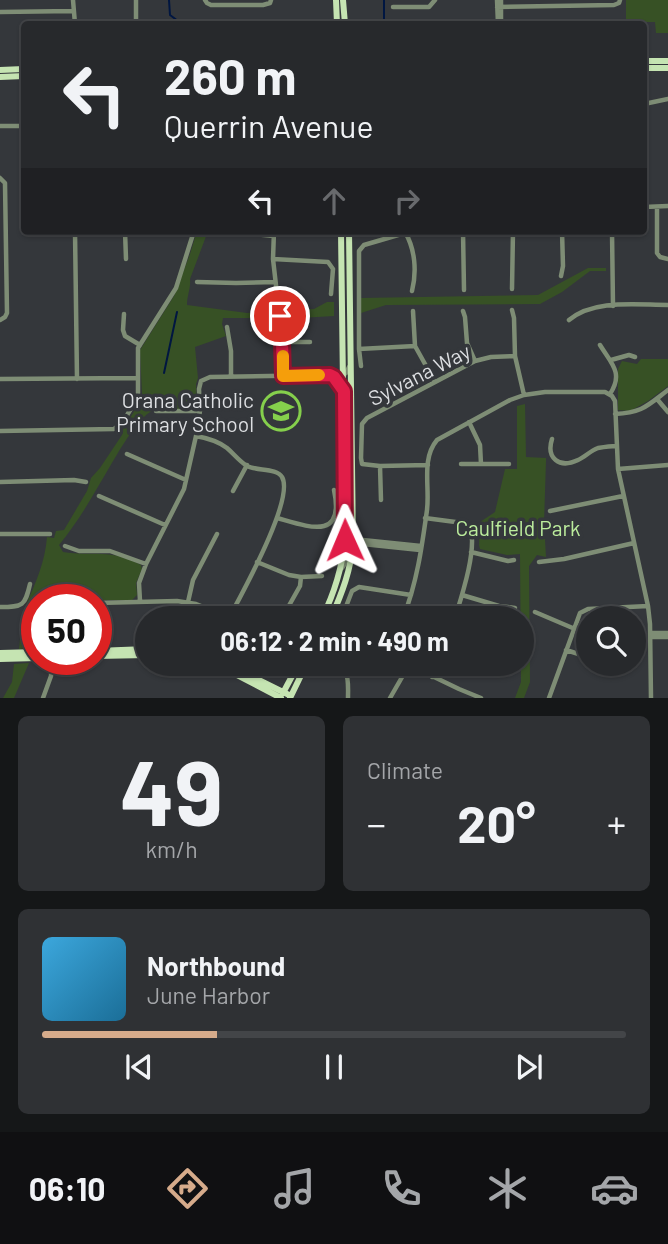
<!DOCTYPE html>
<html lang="en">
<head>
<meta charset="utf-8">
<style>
	:root { --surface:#27292c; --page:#2f3134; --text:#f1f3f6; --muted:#a4a6a9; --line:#434548; --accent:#d6ab8b }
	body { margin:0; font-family:Barlow,sans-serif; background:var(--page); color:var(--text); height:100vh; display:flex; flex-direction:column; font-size:26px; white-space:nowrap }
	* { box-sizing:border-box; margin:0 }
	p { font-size:23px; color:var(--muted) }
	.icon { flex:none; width:38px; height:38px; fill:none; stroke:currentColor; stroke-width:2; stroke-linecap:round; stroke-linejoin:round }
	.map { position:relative; height:698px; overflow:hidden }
	.sheet { display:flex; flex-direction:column; gap:18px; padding:18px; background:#151718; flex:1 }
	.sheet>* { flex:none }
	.banner { position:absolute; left:21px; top:21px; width:626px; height:214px; border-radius:7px; box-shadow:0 2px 5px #0004,0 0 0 2px var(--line); background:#27292c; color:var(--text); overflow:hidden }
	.buttons { position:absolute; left:576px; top:606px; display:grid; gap:14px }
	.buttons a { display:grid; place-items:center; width:70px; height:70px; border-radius:50%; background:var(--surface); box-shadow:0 2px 5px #0004,0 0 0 2px var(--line); font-size:35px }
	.speed { position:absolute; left:21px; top:584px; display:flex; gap:14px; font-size:35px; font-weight:700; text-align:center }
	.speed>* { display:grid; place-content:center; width:91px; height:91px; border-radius:50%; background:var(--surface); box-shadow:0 2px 5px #0004,0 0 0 2px var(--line); line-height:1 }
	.speed .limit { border:10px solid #d22; background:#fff; color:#111 }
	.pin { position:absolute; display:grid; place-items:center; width:60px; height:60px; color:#fff; margin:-30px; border:4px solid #fff; border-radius:50%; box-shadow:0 2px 7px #0007 }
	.me { position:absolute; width:77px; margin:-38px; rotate:359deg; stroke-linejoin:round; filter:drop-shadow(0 0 5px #0008) }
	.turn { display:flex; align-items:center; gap:24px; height:147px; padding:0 28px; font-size:32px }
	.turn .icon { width:91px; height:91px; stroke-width:2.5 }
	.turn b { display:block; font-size:49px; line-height:60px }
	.lanes { display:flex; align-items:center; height:66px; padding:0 28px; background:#0003; justify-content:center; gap:35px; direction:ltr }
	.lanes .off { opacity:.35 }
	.big { font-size:52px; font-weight:700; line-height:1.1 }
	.sheet .widget { flex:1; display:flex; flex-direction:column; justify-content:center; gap:10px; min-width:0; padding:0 24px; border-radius:10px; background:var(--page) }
	.sheet .dial { align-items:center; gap:0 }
	.dial b { font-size:91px; line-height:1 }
	.song { display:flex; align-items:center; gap:21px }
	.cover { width:84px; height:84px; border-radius:10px; background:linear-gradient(135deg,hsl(200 70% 55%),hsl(200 70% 35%)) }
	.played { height:7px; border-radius:4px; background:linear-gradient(90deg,var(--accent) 30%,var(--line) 30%) }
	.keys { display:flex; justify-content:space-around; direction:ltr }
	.heat { display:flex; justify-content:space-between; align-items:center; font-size:38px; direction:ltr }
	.sheet .tiles { flex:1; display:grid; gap:18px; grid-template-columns:1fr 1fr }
	.widget:last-child { grid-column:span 2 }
	.trip { position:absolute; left:135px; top:606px; width:399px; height:70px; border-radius:35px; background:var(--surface); box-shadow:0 2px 5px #0004,0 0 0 2px var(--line); font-weight:700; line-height:70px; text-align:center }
	.tabs { display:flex; height:112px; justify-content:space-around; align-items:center; background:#101012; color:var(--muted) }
	.tabs .icon { width:49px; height:49px }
	.tabs .selected { color:var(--accent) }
	.tabs b { font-size:32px; color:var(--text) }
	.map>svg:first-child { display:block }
</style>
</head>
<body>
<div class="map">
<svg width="668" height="698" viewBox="0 0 668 698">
	<rect width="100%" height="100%" fill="#34373b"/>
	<path fill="#375125" d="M626,0H668V33H656L655,22H626Z
		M197,231H208L190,279C191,288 187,295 187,305L247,313L272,311L273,318H223L222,324L226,336L195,347L198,378L196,384L197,407L195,410H154C136,416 110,468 99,485C87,506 74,527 59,545L63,552C93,557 111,548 141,565L142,569L136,583L137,595L132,600H37V632L33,648L19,649C21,635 20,618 26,605C36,582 45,562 47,537L54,538L56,531L64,530L87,491L91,478L100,468L122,435L121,429C130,420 138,406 142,394L140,350L174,296L190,254Z
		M588,268H606V271H590L562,292L540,304L386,305L361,313V298L538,295Z
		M327,302H334V316L283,319L282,311L314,309Z
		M641,359H668V386L648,401L630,411L618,410V369L622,361L637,364Z
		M525,404L526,457L546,458V461L544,523L546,557L537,555L529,566L530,682L524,698H515L521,682L520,554L507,555L480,549L479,545L480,522L495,512L505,469H517V406Z
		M29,663L14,698H3L12,682L14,664Z"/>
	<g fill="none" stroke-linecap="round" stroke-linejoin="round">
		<path stroke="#001641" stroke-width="2" d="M169,0L170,15L182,24
			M384,0V24
			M164,373L177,312"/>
		<path stroke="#7e8d75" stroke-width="4.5" d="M73,0L75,24
			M136,0V24
			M205,0L207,3L211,5H263L270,3L271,0
			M497,0L498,24
			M501,0V24
			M393,7H429L435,0
			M497,7L614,5L619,3L620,0
			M0,12L73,11
			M644,104L668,99
			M0,126H24
			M0,178L5,183L7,313L5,317L0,320
			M644,207L668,206
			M657,207V253L660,257L668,259
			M75,231L77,379
			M125,231L126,259
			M227,231L273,236
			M274,231L273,259L281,329L283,376
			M463,231L464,290
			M612,231L613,306
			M405,232C415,249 417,271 412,291
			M273,259L328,262L333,269L331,294
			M561,276L563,266L562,231
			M197,282L236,283L275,282
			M512,289L513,231
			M512,310L514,318L515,356L524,395
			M413,311L415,346L435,382
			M463,311L465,317L467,343L475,361
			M124,314L123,330L125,336L140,345
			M569,320C594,299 636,305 668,305
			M227,327L231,351V376
			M282,342H310
			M600,345C611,363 624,373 610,394
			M359,349L415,346
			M611,360L629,355L635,357
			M361,366L359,349V251L364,245L405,233
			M0,379L137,378
			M657,399L668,412
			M156,411H200
			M615,414C642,413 647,406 668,390
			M469,422L480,445L481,464
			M0,431L114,429L123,422L136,400L138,394V348L176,288L194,231
			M196,436C207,438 218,441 227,448C234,454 239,461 247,466C257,471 277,468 282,477C295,499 241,595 229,618
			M552,439C546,458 559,469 578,460C585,457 590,451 598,448C604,447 610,446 616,446
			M127,454L186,480
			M461,464H509
			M428,465L380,466L362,464L361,458L362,424L367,418L475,361L491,357L515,356
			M380,466L381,500
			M618,469L668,465
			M0,482L74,480L86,482
			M233,491L247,465
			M99,496L165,525
			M550,511L623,496
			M277,518C309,527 345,541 334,490
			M425,518L463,523L471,530C476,553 462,595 455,618
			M346,529L353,543L420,550
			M0,534H50
			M65,546L79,551H110L146,564
			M471,552L508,561L514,560
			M257,562L289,575L301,577L322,576
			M539,562L564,559L634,543
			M342,568C349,560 346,548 353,539L421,546
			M462,595L499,606L515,608
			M140,601L139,583L146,564L184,489L196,436L200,411L199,389L201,381L210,377L330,375L339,377L346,373L349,367
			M188,602L193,580L217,534
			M96,603L177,601L196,604L229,617
			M0,607C23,607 25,606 30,584
			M535,612L575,629
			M342,617L352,591L359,587L411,595
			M282,618L300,586L301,577
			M403,618C417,583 422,546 427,510C430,487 421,459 437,440L510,400L524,395L545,392H605L612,396L615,401L618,469L648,606L650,624L651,698
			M650,633H668
			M651,637H668
			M566,650L588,657
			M405,663L459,689L481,698
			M326,668C351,662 348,680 348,698
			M432,677L438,663
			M43,698L51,676L52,660
			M390,698L409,665
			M549,698L580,613L588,609L648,606"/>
		<path stroke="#c5e4b2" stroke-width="6" d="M336,0L337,24
			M343,0L345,24
			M644,61H668
			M644,68H668
			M0,70L24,69
			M0,77L24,76
			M334,377L342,390
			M322,618C335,592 342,568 345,540L341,231
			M331,618C342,593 351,570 353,543L349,231
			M96,651L147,649
			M0,653L37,652
			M96,656L147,655
			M0,659L37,658
			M214,663L281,698
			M225,663L291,696
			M283,693L299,663
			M290,698L307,663"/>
	</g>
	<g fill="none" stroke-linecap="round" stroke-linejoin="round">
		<g stroke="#92132f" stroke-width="18">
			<path id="route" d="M280,316L282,342L283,376L330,375L334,377L344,391L345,540"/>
		</g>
		<use href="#route" stroke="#e11d48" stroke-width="12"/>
		<path stroke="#f59e0b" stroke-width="12" d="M283,356V376L319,375"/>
	</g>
	<defs>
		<g id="school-ring" transform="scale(2.0125)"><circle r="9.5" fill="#34373b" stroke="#85cf4c" stroke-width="1.5"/><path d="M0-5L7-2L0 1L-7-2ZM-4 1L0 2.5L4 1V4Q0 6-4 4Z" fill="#85cf4c"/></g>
	</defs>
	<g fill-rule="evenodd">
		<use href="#school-ring" x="281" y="411"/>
	</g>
	<g text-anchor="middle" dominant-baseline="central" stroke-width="7" stroke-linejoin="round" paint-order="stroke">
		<g font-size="21" fill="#dddfe2" stroke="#34373b">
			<text transform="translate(419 374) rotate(-27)">Sylvana Way</text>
		</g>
		<g font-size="21" fill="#dddfe2" stroke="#34373b" text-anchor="end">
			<text x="254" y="399">Orana Catholic<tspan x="254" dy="24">Primary School</tspan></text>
		</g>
		<g font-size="21" fill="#bced9d" stroke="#34373b">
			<text x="518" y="527">Caulfield Park</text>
		</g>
	</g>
</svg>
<div class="buttons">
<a><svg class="icon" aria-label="search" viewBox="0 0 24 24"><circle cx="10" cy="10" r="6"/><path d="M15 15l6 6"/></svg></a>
</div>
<div class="speed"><div class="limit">50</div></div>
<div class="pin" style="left:280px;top:316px;background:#d93025"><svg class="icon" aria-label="arrive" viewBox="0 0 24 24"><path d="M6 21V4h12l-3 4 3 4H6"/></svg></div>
<svg class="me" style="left:345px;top:540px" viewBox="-20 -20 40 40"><path d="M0-17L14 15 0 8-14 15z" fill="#e11d48" stroke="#fff" stroke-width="4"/></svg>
<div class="trip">06:12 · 2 min · 490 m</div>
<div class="banner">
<div class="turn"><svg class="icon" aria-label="left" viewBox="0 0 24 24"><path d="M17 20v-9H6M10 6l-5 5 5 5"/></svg><div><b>260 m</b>Querrin Avenue</div></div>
<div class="lanes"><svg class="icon" aria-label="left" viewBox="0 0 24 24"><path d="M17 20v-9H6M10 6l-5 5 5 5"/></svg><svg class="icon off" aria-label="ahead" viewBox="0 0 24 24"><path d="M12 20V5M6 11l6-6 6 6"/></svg><svg class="icon off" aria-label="right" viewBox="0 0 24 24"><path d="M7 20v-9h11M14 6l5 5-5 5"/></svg></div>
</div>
</div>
<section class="sheet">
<div class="tiles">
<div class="widget dial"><b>49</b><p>km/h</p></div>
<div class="widget"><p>Climate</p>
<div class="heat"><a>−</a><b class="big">20°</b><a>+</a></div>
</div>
<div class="widget">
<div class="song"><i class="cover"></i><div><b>Northbound</b><p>June Harbor</p></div></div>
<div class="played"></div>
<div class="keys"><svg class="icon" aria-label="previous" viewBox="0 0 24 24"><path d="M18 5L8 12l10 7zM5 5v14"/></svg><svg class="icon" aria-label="pause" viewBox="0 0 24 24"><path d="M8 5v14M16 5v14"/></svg><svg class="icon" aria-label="next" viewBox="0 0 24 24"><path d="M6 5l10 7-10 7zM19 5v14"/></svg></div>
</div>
</div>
</section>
<nav class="tabs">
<b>06:10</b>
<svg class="icon selected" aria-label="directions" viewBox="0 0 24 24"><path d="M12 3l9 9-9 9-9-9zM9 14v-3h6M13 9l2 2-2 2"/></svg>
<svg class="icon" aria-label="music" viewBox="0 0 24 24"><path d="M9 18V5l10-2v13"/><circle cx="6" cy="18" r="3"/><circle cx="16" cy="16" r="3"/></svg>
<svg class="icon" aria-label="phone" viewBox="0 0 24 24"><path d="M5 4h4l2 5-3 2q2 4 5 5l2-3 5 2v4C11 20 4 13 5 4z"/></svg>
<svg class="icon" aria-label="climate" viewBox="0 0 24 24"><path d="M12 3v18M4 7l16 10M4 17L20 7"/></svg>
<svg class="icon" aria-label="car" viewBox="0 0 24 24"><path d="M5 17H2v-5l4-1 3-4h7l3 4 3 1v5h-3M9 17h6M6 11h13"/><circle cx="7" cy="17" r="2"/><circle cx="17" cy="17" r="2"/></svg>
</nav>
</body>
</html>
